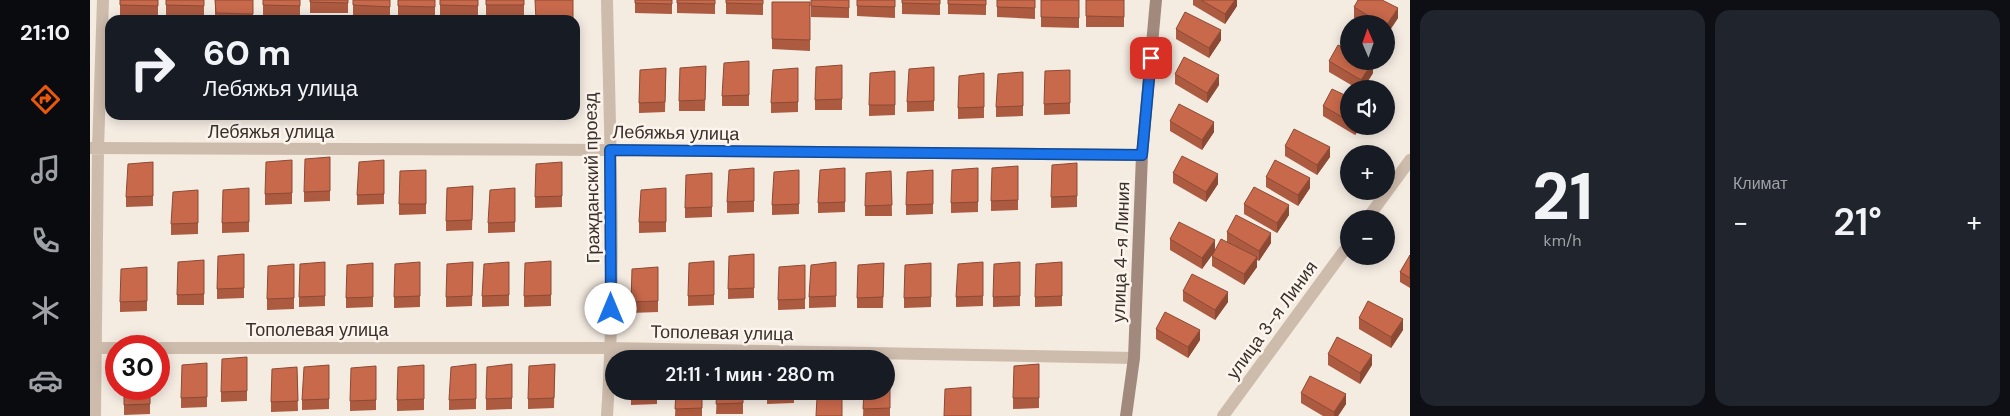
<!DOCTYPE html>
<html lang="ru">
<head>
<meta charset="utf-8">
<style>
	:root { --surface:#171b24; --page:#20242c; --text:#f1f3f6; --muted:#9ea1a6; --accent:#ea580c }
	body { margin:0; font-family:"DM Sans",sans-serif; background:var(--page); color:var(--text); height:100vh; display:flex; flex-direction:column; font-size:19px; white-space:nowrap }
	* { box-sizing:border-box; margin:0 }
	p { font-size:16px; color:var(--muted) }
	.icon { flex:none; width:28px; height:28px; fill:none; stroke:currentColor; stroke-width:2; stroke-linecap:round; stroke-linejoin:round }
	.map { position:relative; flex:1; overflow:hidden }
	.panel { display:flex; flex-direction:column; gap:10px; padding:10px; background:#0d0f14; width:600px }
	.panel>* { flex:none }
	.top-card { position:absolute; left:15px; top:15px; width:475px; height:105px; border-radius:15px; box-shadow:0 2px 12px #0003; background:#171b24; color:var(--text); overflow:hidden }
	.needle { width:32px; rotate:358deg }
	.controls { position:absolute; left:1250px; top:15px; display:grid; gap:10px }
	.controls a { display:grid; place-items:center; width:55px; height:55px; border-radius:50%; background:var(--surface); box-shadow:0 2px 12px #0003; font-size:25px }
	.speed { position:absolute; left:15px; top:335px; display:flex; gap:10px; font-size:25px; font-weight:700; text-align:center }
	.speed>* { display:grid; place-content:center; width:65px; height:65px; border-radius:50%; background:var(--surface); box-shadow:0 2px 12px #0003; line-height:1 }
	.speed .limit { border:8px solid #d22; background:#fff; color:#111 }
	.pin { position:absolute; display:grid; place-items:center; width:42px; height:42px; color:#fff; margin:-21px; border-radius:10px; box-shadow:0 2px 8px #0006 }
	.me { position:absolute; width:55px; margin:-28px; rotate:0deg; stroke-linejoin:round; filter:drop-shadow(0 0 4px #0008) }
	.turn { display:flex; align-items:center; gap:18px; height:105px; padding:0 15px; font-size:22px }
	.turn .icon { width:65px; height:65px; stroke-width:2.5 }
	.turn b { display:block; font-size:35px; line-height:42px }
	.big { font-size:38px; font-weight:600; line-height:1.1 }
	.panel .widget { flex:1; display:flex; flex-direction:column; justify-content:center; gap:8px; min-width:0; padding:0 18px; border-radius:15px; background:var(--page) }
	.panel .dial { align-items:center; gap:0 }
	.dial b { font-size:65px; line-height:1 }
	.heat { display:flex; justify-content:space-between; align-items:center; font-size:28px; direction:ltr }
	.panel .tiles { flex:1; display:grid; gap:10px; grid-template-columns:repeat(2,1fr) }
	.trip { position:absolute; left:515px; top:350px; width:290px; height:50px; border-radius:25px; background:var(--surface); box-shadow:0 2px 12px #0003; font-weight:600; line-height:50px; text-align:center }
	main { display:flex; flex:1; min-height:0 }
	.dock { display:flex; flex-direction:column; width:90px; justify-content:space-around; align-items:center; background:#090b0e; color:var(--muted) }
	.dock .icon { width:35px; height:35px }
	.dock .on { color:var(--accent) }
	.dock b { font-size:22px; color:var(--text) }
	.map>svg:first-child { display:block }
</style>
</head>
<body>
<main>
<nav class="dock">
<b>21:10</b>
<svg class="icon on" aria-label="directions" viewBox="0 0 24 24"><path d="M12 3l9 9-9 9-9-9zM9 14v-3h6M13 9l2 2-2 2"/></svg>
<svg class="icon" aria-label="music" viewBox="0 0 24 24"><path d="M9 18V5l10-2v13"/><circle cx="6" cy="18" r="3"/><circle cx="16" cy="16" r="3"/></svg>
<svg class="icon" aria-label="phone" viewBox="0 0 24 24"><path d="M5 4h4l2 5-3 2q2 4 5 5l2-3 5 2v4C11 20 4 13 5 4z"/></svg>
<svg class="icon" aria-label="climate" viewBox="0 0 24 24"><path d="M12 3v18M4 7l16 10M4 17L20 7"/></svg>
<svg class="icon" aria-label="car" viewBox="0 0 24 24"><path d="M5 17H2v-5l4-1 3-4h7l3 4 3 1v5h-3M9 17h6M6 11h13"/><circle cx="7" cy="17" r="2"/><circle cx="17" cy="17" r="2"/></svg>
</nav>
<div class="map">
<svg width="1320" height="416" viewBox="0 0 1320 416">
	<rect width="100%" height="100%" fill="#f4ebe1"/>
	<g fill="none" stroke-linecap="round" stroke-linejoin="round">
		<path stroke="#cdbbac" stroke-width="12" d="M517,0C520,138 526,278 517,416
			M0,148L520,150L1052,155
			M1277,219L1320,160
			M0,348H26
			M69,348H521L1044,358
			M5,416L8,148L13,0
			M1133,416L1259,244"/>
		<path stroke="#a18a7d" stroke-width="12" d="M1036,416L1044,358L1052,155L1066,0"/>
	</g>
	<path fill="#ac5a40" d="M30,0H68V17L30,15Z
		M76,0H114V16L76,15Z
		M125,0H163V20H125Z
		M173,0H210V16L173,15Z
		M220,0H258V13H220Z
		M263,0H300V17L263,16Z
		M308,0H345V18L308,17Z
		M350,0H388V16L350,15Z
		M396,0H434V16L396,15Z
		M545,0H582V14L545,13Z
		M587,0H625V14L587,13Z
		M636,0H673V15L636,14Z
		M721,0H759V18L721,17Z
		M767,0H805V18L767,16Z
		M812,0H850V15L812,14Z
		M858,0H896V15L858,14Z
		M907,0H945V19L907,17Z
		M951,0H989V28L951,27Z
		M996,0H1034V27H996Z
		M1103,0H1147V6L1135,24L1103,5Z
		M682,2H720V51L682,49Z
		M1264,7L1308,18L1296,36V24H1274L1264,18Z
		M1086,29L1131,40L1119,58L1086,39Z
		M659,61V106H632V96Z
		M1239,61L1283,73L1273,89H1268L1239,72Z
		M752,65V110H725V100Z
		M616,66L615,111H589V101Z
		M844,67V111L817,112V102Z
		M576,68L575,112L549,113V103Z
		M708,68V112L681,113V103Z
		M980,70V114L954,115V104Z
		M805,71V115L779,116V105Z
		M933,72V116L906,117V107Z
		M894,73V118L868,119V108Z
		M1085,74L1129,85L1117,103L1085,84Z
		M1259,97V126H1271L1265,135L1233,116V106Z
		M396,115H422V116L396,117Z
		M1080,121L1124,132L1112,150L1080,131Z
		M1195,146L1240,157L1227,175L1195,156Z
		M240,157V201L214,202V192Z
		M202,160V204L175,205V194Z
		M294,160V204L267,205V195Z
		M63,162V206L36,207V197Z
		M472,162V207L445,208V197Z
		M987,163V207L961,208V197Z
		M928,166V210L901,211V201Z
		M664,168V212L637,213V202Z
		M755,168V212L728,213V203Z
		M888,168V212L861,213V203Z
		M336,170V214L309,215V204Z
		M709,170V214L682,215V205Z
		M843,170V214L816,215V205Z
		M801,171L802,216H775V206Z
		M622,173V217L595,218V208Z
		M1083,173L1128,184L1116,202L1083,183Z
		M1176,177L1220,188L1208,206L1176,187Z
		M383,186L382,230L356,231V221Z
		M159,188V232L132,233V223Z
		M425,188V232L398,233V223Z
		M576,188V232L549,233V222Z
		M108,190V234L81,235V224Z
		M1154,204L1199,215L1187,233L1154,214Z
		M1137,232L1181,243L1169,261L1167,260V267L1154,285L1122,266V256L1137,242Z
		M1080,239L1125,251L1112,269L1080,250Z
		M154,254V298L127,299V289Z
		M664,254V298L638,299V289Z
		M1320,255V288L1310,282V272Z
		M114,260V305H87V295Z
		M461,261V306L434,307V296Z
		M624,261V305L598,306V296Z
		M235,262V306L209,307V297Z
		M330,262V307L304,308V297Z
		M383,262L382,306L356,307V297Z
		M419,262V306L392,307V296Z
		M746,262V307L719,308V297Z
		M893,262V306L866,307V297Z
		M930,262V306L903,307V297Z
		M972,262V306L945,307V297Z
		M283,263V307L256,308V298Z
		M794,263L793,308H767V298Z
		M841,263V307L814,308V298Z
		M204,264V309L177,310V299Z
		M715,265V309L688,310V300Z
		M57,267V311L30,312V302Z
		M568,267V312L541,313V302Z
		M1093,291L1138,302L1125,320L1093,301Z
		M1269,318L1313,330L1301,348L1269,329Z
		M1066,329L1110,340L1098,358L1066,339Z
		M1238,354L1282,365L1270,384L1238,365Z
		M157,357V401L131,402V392Z
		M117,363V407L91,408V398Z
		M386,364V409L359,410V400Z
		M422,364V409L396,410V399Z
		M465,364L464,408L438,409V399Z
		M949,364V408L923,409V398Z
		M239,365V409L212,410V400Z
		M334,365V410L307,411V400Z
		M286,366V410L260,411V401Z
		M207,367L208,411L181,412V402Z
		M800,374V416H773L774,391Z
		M60,389V414L34,415V405Z
		M541,391H567V404L541,405Z
		M586,391H612V416H585Z
		M627,391H653V414H626Z
		M677,391H704V403L677,404Z
		M1211,393L1256,404L1248,416H1233L1211,403Z"/>
	<path fill="#8c4a34" d="M1145,0H1147V6L1135,24V14Z
		M1308,8V18L1296,36V26Z
		M1131,30V40L1119,58V48Z
		M1283,62V73L1273,89H1271V80Z
		M1129,75V85L1117,103V93Z
		M1124,122V132L1112,150V140Z
		M1265,126H1271L1265,135Z
		M1240,147V157L1227,175V165Z
		M1128,174V184L1116,202V192Z
		M1220,178V188L1208,206V195Z
		M1199,205V215L1187,233V223Z
		M1181,233V243L1169,261V251Z
		M1125,240V251L1112,269V258Z
		M1167,257V267L1154,285V274Z
		M1138,292V302L1125,320V310Z
		M1313,319V330L1301,348V337Z
		M1110,330V340L1098,358V347Z
		M1282,355V365L1270,384V373Z
		M1256,394V404L1248,416H1244V412Z"/>
	<path fill="#c8694b" stroke="#8c4a34" d="M30,0H68V6L30,5Z
		M76,0H114V6L76,5Z
		M125,0H163V14L126,13Z
		M173,0H210V6L173,5Z
		M220,0H258V3L220,2Z
		M263,0H300V7L263,5Z
		M308,0H345V7L308,6Z
		M350,0H388V6L350,5Z
		M396,0H434V5H396Z
		M445,0H483V20H446Z
		M545,0H582V4L545,3Z
		M587,0H625V4L587,3Z
		M636,0H673V4L636,3Z
		M721,0H759V8L721,6Z
		M767,0H805V7L767,6Z
		M812,0H850V4L812,3Z
		M858,0H896V5L858,4Z
		M907,0H945V8L907,7Z
		M951,0H989V18L951,17Z
		M996,0H1034V17L996,16Z
		M1111,0H1145L1135,14Z
		M1268,0H1292L1308,8L1296,26V24H1292L1264,7Z
		M682,2H720V40L682,39Z
		M1095,12L1131,30L1119,48L1086,29Z
		M1248,45L1259,50V61H1281L1283,62L1271,80L1239,61Z
		M1094,57L1129,75L1117,93L1085,74Z
		M659,61V95L632,96L634,63Z
		M752,65V99L725,100L726,67Z
		M616,66L615,100L589,101L590,68Z
		M844,67V101L817,102L819,69Z
		M576,68L575,102L549,103L550,70Z
		M708,68V102L681,103L683,70Z
		M980,70V103L954,104L955,71Z
		M805,71V105H779L780,73Z
		M933,72V106L906,107L908,74Z
		M894,73V107L868,108L869,76Z
		M1242,89L1259,97V121L1233,106Z
		M1089,104L1124,122L1112,140L1080,121Z
		M1204,129L1240,147L1227,165L1195,146Z
		M1092,156L1128,174L1116,192L1083,173Z
		M240,157V191L214,192L215,159Z
		M202,160V193L175,194L176,162Z
		M294,160V194L267,195L269,162Z
		M1185,160L1220,178L1208,195L1176,177Z
		M63,162V196L36,197L38,164Z
		M472,162V196L445,197L446,164Z
		M987,163V196L961,197L962,165Z
		M928,166V200L901,201L902,168Z
		M664,168V201L637,202L639,170Z
		M755,168V202L728,203L730,170Z
		M888,168V202L861,203L862,170Z
		M336,170V204H309L310,171Z
		M709,170V204L682,205L684,172Z
		M843,170V204L816,205L817,172Z
		M801,171L802,205L775,206L776,173Z
		M622,173V207L595,208L596,175Z
		M383,186L382,220L356,221L357,188Z
		M1164,187L1199,205L1187,223L1154,204Z
		M159,188V222L132,223L133,190Z
		M425,188V222L398,223L400,190Z
		M576,188V222H549L551,190Z
		M108,190V223L81,224L83,192Z
		M1146,215L1181,233L1169,251L1137,232Z
		M1089,222L1125,240L1112,258L1080,239Z
		M1131,239L1167,257L1154,274L1122,256Z
		M154,254V288L127,289L128,256Z
		M664,254V288L638,289L639,256Z
		M1320,255V278L1310,272Z
		M114,260V294L87,295L88,262Z
		M461,261V295L434,296L435,263Z
		M624,261V295L598,296L599,263Z
		M235,262V296L209,297L210,264Z
		M330,262V296L304,297L305,264Z
		M383,262L382,296L356,297L357,264Z
		M419,262V295L392,296L394,264Z
		M746,262V296L719,297L721,265Z
		M893,262V296L866,297L868,264Z
		M930,262V296L903,297L904,264Z
		M972,262V296L945,297L946,264Z
		M283,263V297L256,298L257,265Z
		M794,263L793,297L767,298L768,265Z
		M841,263V297L814,298L815,265Z
		M204,264V298L177,299L178,266Z
		M715,265V299L688,300L689,267Z
		M57,267V301L30,302L31,269Z
		M568,267V301L541,302L542,269Z
		M1102,274L1138,292L1125,310L1093,291Z
		M1278,301L1313,319L1301,337L1269,318Z
		M1075,312L1110,330L1098,347L1066,329Z
		M1247,337L1282,355L1270,373L1238,354Z
		M157,357V391L131,392L132,359Z
		M117,363V397L91,398L92,365Z
		M386,364V399L359,400L361,367Z
		M422,364V398L396,399L397,367Z
		M465,364L464,398L438,399L439,366Z
		M949,364V398H923L924,366Z
		M239,365V399L212,400L214,367Z
		M334,365V399L307,400L308,367Z
		M286,366V400L260,401L261,368Z
		M207,367L208,401L181,402L182,369Z
		M796,374H800V408L773,409L774,391H796Z
		M1220,376L1256,394L1244,412L1211,393Z
		M881,387V416H854L855,389Z
		M34,389H60V404L34,405Z
		M541,391H567V394L541,395Z
		M586,391H612V408L585,409Z
		M627,391H653V403L626,404Z
		M677,391H704V393L677,394Z
		M752,395V416H726L727,397Z"/>
	<g fill="none" stroke-linecap="round" stroke-linejoin="round">
		<g stroke="#114b97" stroke-width="12">
			<path id="route" d="M521,309L520,150L1052,155L1061,58"/>
		</g>
		<use href="#route" stroke="#1a73e8" stroke-width="9"/>
	</g>
	<g text-anchor="middle" dominant-baseline="central" stroke-width="5" stroke-linejoin="round" paint-order="stroke">
		<g font-size="18" fill="#3b302b" stroke="#fbf5ee">
			<text x="181" y="132">Лебяжья улица</text>
			<text transform="translate(586 133) rotate(1)">Лебяжья улица</text>
			<text transform="translate(502 178) rotate(-91)">Гражданский проезд</text>
			<text transform="translate(1031 252) rotate(-88)">улица 4-я Линия</text>
			<text transform="translate(1182 320) rotate(-54)">улица 3-я Линия</text>
			<text x="227" y="330">Тополевая улица</text>
			<text transform="translate(632 333) rotate(1)">Тополевая улица</text>
		</g>
	</g>
</svg>
<div class="controls">
<a><svg class="needle" viewBox="-14 -14 28 28"><path d="M0-13l5 13h-10z" fill="#e53935"/><path d="M0 13l5-13h-10z" fill="#9ea1a6"/></svg></a>
<a><svg class="icon" aria-label="sound" viewBox="0 0 24 24"><path d="M4 9h4l5-4v14l-5-4H4zM17 9q2 3 0 6"/></svg></a>
<a>+</a>
<a>−</a>
</div>
<div class="speed"><div class="limit">30</div></div>
<div class="pin" style="left:1061px;top:58px;background:#d93025"><svg class="icon" aria-label="arrive" viewBox="0 0 24 24"><path d="M6 21V4h12l-3 4 3 4H6"/></svg></div>
<svg class="me" style="left:521px;top:309px" viewBox="-20 -20 40 40"><circle r="19" fill="#fff"/><path d="M0-13L10 11 0 6-10 11z" fill="#1a73e8"/></svg>
<div class="trip">21:11 · 1 мин · 280 m</div>
<div class="top-card">
<div class="turn"><svg class="icon" aria-label="right" viewBox="0 0 24 24"><path d="M7 20v-9h11M14 6l5 5-5 5"/></svg><div><b>60 m</b>Лебяжья улица</div></div>
</div>
</div>
<section class="panel">
<div class="tiles">
<div class="widget dial"><b>21</b><p>km/h</p></div>
<div class="widget"><p>Климат</p>
<div class="heat"><a>−</a><b class="big">21°</b><a>+</a></div>
</div>
</div>
</section>
</main>
</body>
</html>
